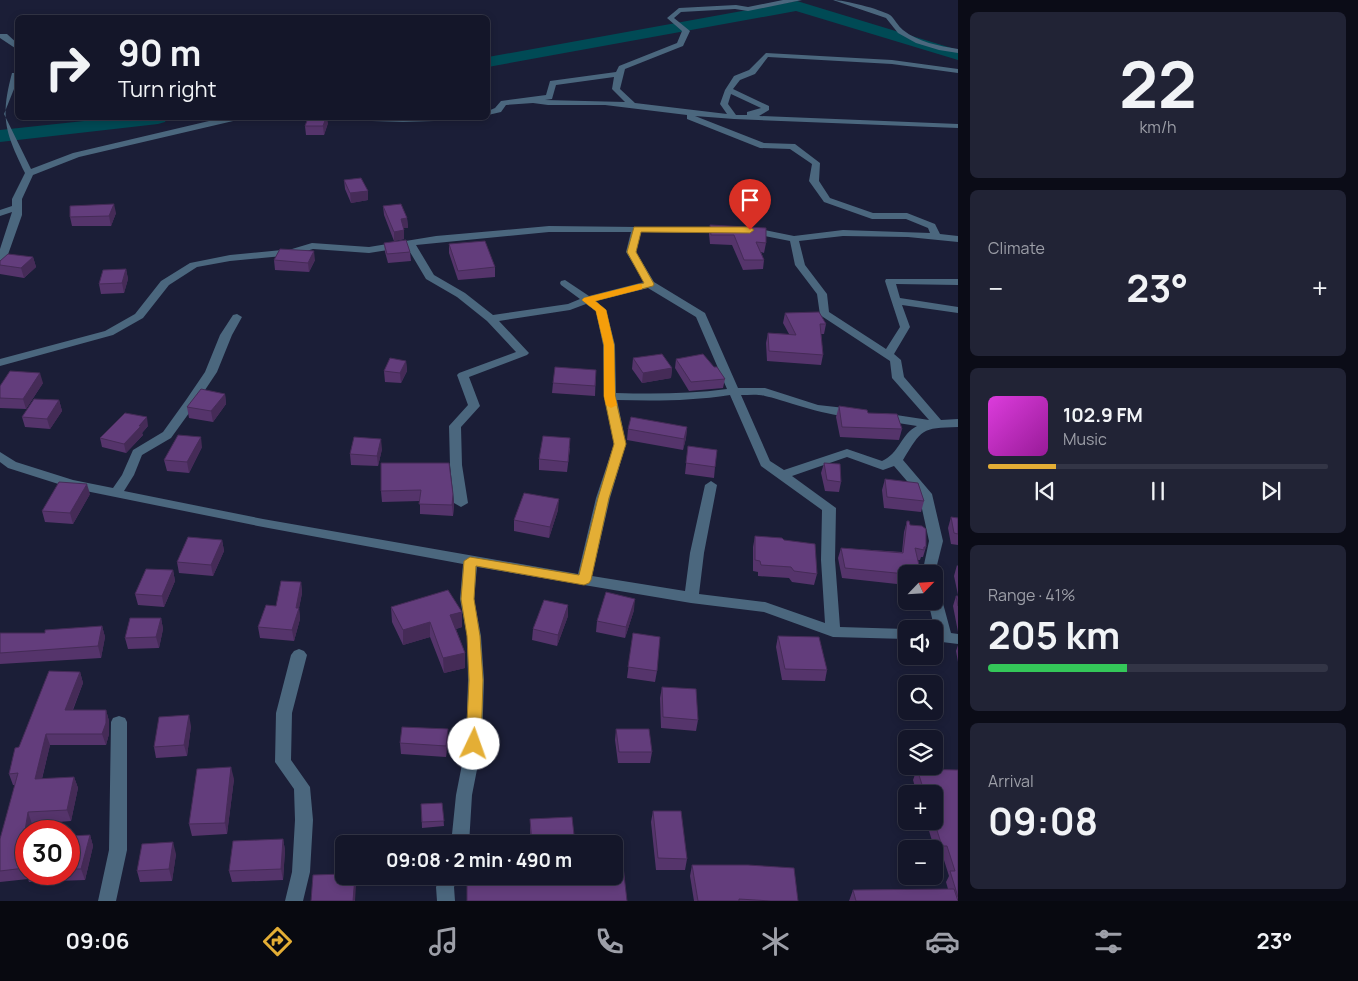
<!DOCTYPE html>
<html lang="en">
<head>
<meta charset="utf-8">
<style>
	:root { --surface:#141629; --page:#212335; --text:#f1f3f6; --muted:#9d9fa8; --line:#333546; --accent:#e4ae35 }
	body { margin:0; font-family:Manrope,sans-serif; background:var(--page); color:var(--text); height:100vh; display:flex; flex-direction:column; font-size:19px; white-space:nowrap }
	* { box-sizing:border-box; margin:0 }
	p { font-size:16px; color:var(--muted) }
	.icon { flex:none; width:28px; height:28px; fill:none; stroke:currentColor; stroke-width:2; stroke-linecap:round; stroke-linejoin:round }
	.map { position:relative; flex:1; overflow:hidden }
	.side { display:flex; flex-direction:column; gap:12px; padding:12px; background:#0b0c17; width:400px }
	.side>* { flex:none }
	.top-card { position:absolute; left:15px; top:15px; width:475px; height:105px; border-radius:8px; box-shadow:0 2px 8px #0003,0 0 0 1px var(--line); background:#141629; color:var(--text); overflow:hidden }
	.needle { width:32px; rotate:65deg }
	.tools { position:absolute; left:898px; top:565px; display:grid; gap:10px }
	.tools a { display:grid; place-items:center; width:45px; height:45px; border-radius:8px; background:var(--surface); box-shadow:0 2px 8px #0003,0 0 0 1px var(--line); font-size:25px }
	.speed { position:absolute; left:15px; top:820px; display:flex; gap:10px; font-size:25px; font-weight:700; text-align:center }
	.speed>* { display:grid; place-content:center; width:65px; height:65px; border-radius:50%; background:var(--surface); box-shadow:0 2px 8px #0003,0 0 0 1px var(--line); line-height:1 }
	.speed .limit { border:8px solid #d22; background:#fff; color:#111 }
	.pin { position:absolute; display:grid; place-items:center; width:42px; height:42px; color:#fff; margin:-51px -21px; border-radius:50% 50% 50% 0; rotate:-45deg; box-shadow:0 0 5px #0007 }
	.pin .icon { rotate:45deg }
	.me { position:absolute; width:55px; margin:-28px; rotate:3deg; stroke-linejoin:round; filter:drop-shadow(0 0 4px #0008) }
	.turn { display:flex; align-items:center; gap:18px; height:105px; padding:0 20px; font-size:22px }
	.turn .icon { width:65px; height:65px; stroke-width:2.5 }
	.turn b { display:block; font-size:35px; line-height:42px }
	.big { font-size:38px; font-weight:700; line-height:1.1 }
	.side .widget { flex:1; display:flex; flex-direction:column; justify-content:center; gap:8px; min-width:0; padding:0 18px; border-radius:8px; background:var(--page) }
	.side .dial { align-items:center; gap:0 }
	.dial b { font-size:65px; line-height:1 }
	.song { display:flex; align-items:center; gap:15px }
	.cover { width:60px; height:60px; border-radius:8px; background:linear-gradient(135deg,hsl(300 70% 55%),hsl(300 70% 35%)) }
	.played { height:5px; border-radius:2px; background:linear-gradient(90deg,var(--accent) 20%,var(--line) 20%) }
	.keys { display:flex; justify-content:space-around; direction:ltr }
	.heat { display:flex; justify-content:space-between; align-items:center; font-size:28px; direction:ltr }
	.charge { height:8px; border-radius:4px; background:linear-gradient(90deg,#34c759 41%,var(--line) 0) }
	.trip { position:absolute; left:335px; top:835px; width:288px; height:50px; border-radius:8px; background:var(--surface); box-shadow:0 2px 8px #0003,0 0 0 1px var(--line); font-weight:700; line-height:50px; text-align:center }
	.tab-bar { display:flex; height:80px; justify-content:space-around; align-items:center; background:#080910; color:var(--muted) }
	.tab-bar .icon { width:35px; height:35px }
	.tab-bar .current { color:var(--accent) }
	.tab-bar b { font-size:22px; color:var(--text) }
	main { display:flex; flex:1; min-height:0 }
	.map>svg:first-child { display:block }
</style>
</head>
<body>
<main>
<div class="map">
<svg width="958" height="901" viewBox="0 0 958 901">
	<rect width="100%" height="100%" fill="#1b1e37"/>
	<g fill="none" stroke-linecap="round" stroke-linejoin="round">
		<path fill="#004a55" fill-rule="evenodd" d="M797,1L958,50V60L796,11L488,67V57Z
			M112,118H167L165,122L158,124L0,142V130Z"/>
		<path fill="#4b677e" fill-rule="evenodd" d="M783,0H802L748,11L735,9L681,12L674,18L690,31L683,46L625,69L620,89L635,103L727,114L720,104L725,90L734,76L749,70L766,53L892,60L958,69V73L892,64L768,57L755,74L740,80L733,89L769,106V110L759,116L958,124V128L734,119L695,116L764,143L795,144L820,163L819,181L830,198L873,213H907L935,224L940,234L958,236V242L908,237L843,236L799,241L805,265L827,294L829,312L886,349L900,327L885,281L886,279H958V285L896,284L900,298L958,307V313L902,305L910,327L894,354L901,360L904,377L941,420L958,419V427C921,428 922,429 903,460L932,494L943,541L934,577V574H922L929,541L919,495L894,466L883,470L847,457L792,476L836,508L835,560L840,627L906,629V639L833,637L764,612L691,603L477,567L474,599L481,636L484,680L482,744L472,795L469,844H451L456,795L466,744L468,680L467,636L460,599L463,564L263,527L71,488L8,468L0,462V452L16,462L73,480L113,488L122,475L133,450L163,432L186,400L205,372L220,335L233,315L237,314L242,317L232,335L217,372L197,402L171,438L142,455L134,475L124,491L263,519L578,574L596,498L614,444L604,396L603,345L596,311L586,304L570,310L499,321L529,353L527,355L469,377L480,406L461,427L462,465L468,503L461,507L454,503L450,465L449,426L468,405L457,375L459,373L516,352L487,321L457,297L426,279L407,247L369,253L313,249L293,255L230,261L197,267L169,285L143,318L113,335L0,366V359L105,331L135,314L161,281L190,263L230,255L292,249L312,243L369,247L436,236L549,226L728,228V232L725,233L641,232L636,252L654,282L705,313L738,388H765L818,405L854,409L860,413C848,425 782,399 765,396C758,394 749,395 741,395L770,461L784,470L847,449L882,461C899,454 901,434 917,426L879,420L877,417L879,414L883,413L929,420L892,378L890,361L820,315L817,294L795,265L790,241L750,233L745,230L750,227L794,236L843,230L930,233L928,228L906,219H872L824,202L809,181L812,164L790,149L760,148L687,119V115L605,105H548L533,103L506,105L501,112L488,115V111L495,108L501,101L546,95L550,81L616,72L619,66L677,43L682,31L667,18L679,8L736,5L748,7ZM614,77L612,89L625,102L545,100L552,99L556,85ZM731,94L761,108L747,112V115H736L728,104ZM549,232H631L626,252L644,282L589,296L565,280L561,281L560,283L561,285L580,299L568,304L493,315L465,293L434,275L416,245ZM648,288L696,317L727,389C690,394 653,394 616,393L615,345L606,310L596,301ZM730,395L761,466L822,510L821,560L825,623L765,602L699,594L704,553L717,485L711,481L705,485L690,553L685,591L592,576L610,498L626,444L617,400C655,401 692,401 730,395Z
			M833,0C844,0 880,9 890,15C894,18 898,26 903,30C918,42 939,46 958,49V53L939,50L916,43L898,33L886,18Z
			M0,34H7L18,44V50L0,38Z
			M12,73H18V79L4,114L31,169L73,153L209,121L229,118H246L79,157L33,175L22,199V215L5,263L0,266V249L12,212L0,216V210L12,206V199L25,173C5,132 0,118 12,73Z
			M337,118H469L465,120L403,122L341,120Z
			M934,591L939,592L941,596L951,633L958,634V644L934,641V631H935L928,601H934Z
			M299,649L304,651L307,655L292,713L291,760L310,787L313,820L310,872L303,901H285L292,872L295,820L294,789L275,762L276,713L291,655L294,651Z
			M119,716L125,718L127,722V850L116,901H98L109,850L111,722L113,718Z
			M441,876H459L454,887L455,901H437L436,887Z"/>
	</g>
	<path fill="#55346b" d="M328,123L324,135H306L305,126Z
		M344,180L368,200L351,203L345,189Z
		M383,206L407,218L408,228H403L404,239L394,241L384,215Z
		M116,213L111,226H72L70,217Z
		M710,225L766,243L764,253L761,252L764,260L763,269L743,270L732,245L710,244L709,234Z
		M384,243L410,252L411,261L388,263L385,252Z
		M449,244L495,267V277L458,280L449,253Z
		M33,257L36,267L24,278L0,274V261Z
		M274,260H315L309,272L275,270Z
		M126,269L128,279L124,293L101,294L99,284Z
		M785,313L826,324L824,334H821L823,355L821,365L767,361L766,343L768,333L789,334L783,323Z
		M633,358L672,368L671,378L642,383L632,369Z
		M676,359L714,367L725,379L723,388L689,391L675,368Z
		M406,361L407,371L401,383L385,382L384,371Z
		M596,370L595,396L552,393L553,383Z
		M43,383L26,409L0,408V386Z
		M225,394L226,404L213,422L189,418L187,407Z
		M59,400L62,411L50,429L25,427L22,417Z
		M839,406L902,429L899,440L840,437L836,417Z
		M148,426L142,433L143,435L126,453L102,447L100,438Z
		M687,427L686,438L683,450L627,440L628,429Z
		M688,446L715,467L714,478L685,474Z
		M202,447L189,473L167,471L164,460Z
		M570,448L567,472L539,470V459Z
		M382,449L378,466L351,465L350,454Z
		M449,463L454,505L453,516L420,514V501L382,502L381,491Z
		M824,463L841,482L839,492L825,491L821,473Z
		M885,479L924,501L921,512L884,508L882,490Z
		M90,494L73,524L45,522L42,511Z
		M558,510L549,538L514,531V520Z
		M951,517L958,518V545L951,544L948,528Z
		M907,521L926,547L923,557H921L920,560H918L906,574V585L842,578L838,558L841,548L902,552L904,532Z
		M755,536L817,574L814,585L792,582L789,578L758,576V572L753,571V547Z
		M222,540L224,551L213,576L179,573L177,562Z
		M957,565L958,566V595L954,576Z
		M173,570L175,581L164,607L138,605L135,594Z
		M301,582L302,593L299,608L300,619L294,641L260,638L258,627L276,606Z
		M956,596H958V632L953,606Z
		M391,607L462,627L456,629L465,653V668L444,673L430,637L403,645L392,622Z
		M634,610L625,638L596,632L597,621Z
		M568,616L557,646L532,640L533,629Z
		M161,618L163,629L159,648L128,649L125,638Z
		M102,626L105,637L101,658L0,664V633H45Z
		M633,633L657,671L655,682L627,678Z
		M778,636L827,670L825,681L782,680L776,647Z
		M958,645V662L956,651Z
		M80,672L83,683L73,710H106L109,721V734L106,745H50L42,779L74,777L78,788L71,821L32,824L26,831V874H69V836L90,835L93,846L85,880L29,882L28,879L0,882V839L15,785H13L9,774L19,747Z
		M662,687L698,720L696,731L661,728L660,698Z
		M191,726L187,756L156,758L154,747Z
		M448,729V741L446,757L401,754L400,743Z
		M616,729L652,752L650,763H618L615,740Z
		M917,769L958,771V901H849L853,890L948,889L946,882L949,876L943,857H937L926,821H934V794H917L913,780Z
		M234,779L227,834L192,836L189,824Z
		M442,803L444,826L422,828L421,804Z
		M653,811L687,859L685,870H656L651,822Z
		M530,819L575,844H531L530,830Z
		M283,839L285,850L283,880L232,882L229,871Z
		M176,854L172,881L140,882L137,871Z
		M692,865L798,901H694L690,876Z"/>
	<path fill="#452b57" d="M326,118H327L328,123L324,135L323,126Z
		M368,191V200L351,203L350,193Z
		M114,204L116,213L111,226L109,216Z
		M407,218L408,228H401V219Z
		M404,230V239L394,241V232Z
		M314,251L315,260L309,272L308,263Z
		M33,257L36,267L24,278L21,268Z
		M126,269L128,279L124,293L122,283Z
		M406,361L407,371L401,383L400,373Z
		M672,368L671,378L642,383L643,373Z
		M40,373L43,383L26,409L23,399Z
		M225,394L226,404L213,422L211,411Z
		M59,400L62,411L50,429L47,419Z
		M147,417L148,426L142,433L143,435L126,453L124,444Z
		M687,427L686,438L683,450L684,439Z
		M201,437L202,447L189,473L187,462Z
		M381,439L382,449L378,466L377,456Z
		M87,484L90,494L73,524L70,513Z
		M453,494L454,505L453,516L452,505Z
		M559,499L558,510L549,538L550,527Z
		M222,540L224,551L213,576L211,565Z
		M173,570L175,581L164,607L162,596Z
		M301,582L302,593L299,608L300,619L294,641L292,630Z
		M635,599L634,610L625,638L626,627Z
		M568,605V616L557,646L558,635Z
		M462,612V627L450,631V615Z
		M161,618L163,629L159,648L156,637Z
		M430,622V637L403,645V630Z
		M102,626L105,637L101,658L98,646Z
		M465,653V668L444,673L443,658Z
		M80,672L83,683L68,721L65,710Z
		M106,710L109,721V734L106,745L102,734Z
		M189,715L191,726L187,756L184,745Z
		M448,729V741L446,757V746Z
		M46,734L50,745L39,790L35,779Z
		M231,767L234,779L227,834L225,823Z
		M74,777L78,788L71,821L67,810Z
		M28,812L32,824L31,831H26V843L24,837Z
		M90,835L93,846L85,880L81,869Z
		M283,839L285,850L283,880L281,869Z
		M173,842L176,854L172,881L169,869Z
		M355,876L356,885L355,901H353Z"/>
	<path fill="#633d7c" stroke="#452b57" d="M308,118H326L323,126H305Z
		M361,178L368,191L350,193L344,180Z
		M114,204L109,216L70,217V206Z
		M401,204L407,218L401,219L404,230L394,232L383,206Z
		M710,225L766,228V243L756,242L764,260H744L734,235H711Z
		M406,240L410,252L387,254L384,243Z
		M485,241L495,267L458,271L449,244Z
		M280,249L314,251L308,263L274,260Z
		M8,254L33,257L21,268L0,265V261Z
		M126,269L122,283L99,284L103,270Z
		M819,312L826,324H820L823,355L769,351L768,333L796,335L785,313Z
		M662,354L672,368L643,373L633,358Z
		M703,354L714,367H717L725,379L691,382L676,359Z
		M390,358L406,361L400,373L384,371Z
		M555,367L596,370L595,386L553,383Z
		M10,371L40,373L23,399L0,398V386Z
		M201,389L225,394L211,411L187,407Z
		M34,399L59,400L47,419L22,417Z
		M839,406L867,410L868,413L897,414L902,429L842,427Z
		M125,413L147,417L139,426H141L124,444L100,438Z
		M631,417L687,427L684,439L628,429Z
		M178,435L201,437L187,462L164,460Z
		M543,436L570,438L568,462L539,459Z
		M354,437L381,439L377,456L350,454Z
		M688,446L717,450L715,467L686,463Z
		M381,463H449L453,494L452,505L419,504L421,490L381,491Z
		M824,463L840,464L841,482L827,480Z
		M885,479L918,483L924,501L887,497Z
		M59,482L87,484L70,513L42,511Z
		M524,493L559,499L550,527L514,520Z
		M951,517L958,518V534L954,533Z
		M907,521H909L910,525L922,526L926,529V547H924V550L915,548L921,574H906L845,568L841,548L903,553Z
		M755,536L782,538L784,540L815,544L817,574L794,571L791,567L761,565L760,561L755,560Z
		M188,537L222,540L211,565L177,562Z
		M146,569L173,570L162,596L135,594Z
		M281,581L301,582L296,608H299L292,630L258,627L266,605L276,606Z
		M448,590L462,612L450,615L465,653L443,658L430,622L403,630L391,607Z
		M606,592L635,599L626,627L597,621Z
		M956,596H958V606Z
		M544,600L568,605L558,635L533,629Z
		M130,618H161L156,637L125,638Z
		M102,626L98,646L0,653V633H45V630Z
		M633,633L660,637L657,671L628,667Z
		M778,636L819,637L827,670L785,669Z
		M49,671L80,672L65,710H106V723L102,734H46L35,779L74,777L67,810L28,812L24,837H26V871H25V868L0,871V839L18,773L9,774L15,748L19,747Z
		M662,687L696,689L698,720L663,717Z
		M189,715L184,745L154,747L159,717Z
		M402,727L448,729L446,746L400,743Z
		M616,729H649L652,752H619Z
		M231,767L225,823L189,824L197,769Z
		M917,769L958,770V897L950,871H955L947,846H942L934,821V794H925Z
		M442,803L444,821L422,822L421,804Z
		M653,811H681L687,859L658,858Z
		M572,817L575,844H532L530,819Z
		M90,835L81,869H69V836Z
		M283,839L281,869L229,871L233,841Z
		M173,842L169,869L137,871L142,844Z
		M692,865H748L794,868L798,901H771L739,899V901H698Z
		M614,866H623L627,901H467V876H614Z
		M344,874V876H355L353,901H311L313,875Z
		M954,889L958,901H856L853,890Z"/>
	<path fill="#e4ae35" stroke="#947122" d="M634,227H750L754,230L750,233L641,232L636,252L654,284L653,286L595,301L606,310L614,345L615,396L626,444L609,498L591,580L589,583L584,585L476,566L474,599L480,636L483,680L481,744L479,748L474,750L468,748L466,744L469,680L467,636L461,599L464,561L470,557L579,575L598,498L614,444L604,396V345L596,311L582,300L584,298L644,283L627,252Z"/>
	<path fill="#f59e0b" d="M639,284L642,285V289L595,301L606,310L614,345L615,396L617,405L611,408L606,405L604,396V345L596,311L582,300L584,298Z"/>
</svg>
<div class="tools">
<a><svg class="needle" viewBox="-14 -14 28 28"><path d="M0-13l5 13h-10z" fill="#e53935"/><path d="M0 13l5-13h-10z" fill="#9d9fa8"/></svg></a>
<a><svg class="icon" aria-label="sound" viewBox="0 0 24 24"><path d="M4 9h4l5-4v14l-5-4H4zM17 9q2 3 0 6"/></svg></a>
<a><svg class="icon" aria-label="search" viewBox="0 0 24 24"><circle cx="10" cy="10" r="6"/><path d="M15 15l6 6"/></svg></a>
<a><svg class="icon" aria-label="layers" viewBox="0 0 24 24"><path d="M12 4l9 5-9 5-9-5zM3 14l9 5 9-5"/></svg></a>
<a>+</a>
<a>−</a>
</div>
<div class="speed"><div class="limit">30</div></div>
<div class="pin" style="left:750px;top:230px;background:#d93025"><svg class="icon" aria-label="arrive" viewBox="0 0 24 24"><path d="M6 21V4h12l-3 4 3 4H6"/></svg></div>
<svg class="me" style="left:474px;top:744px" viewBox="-20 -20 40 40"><circle r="19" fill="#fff"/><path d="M0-13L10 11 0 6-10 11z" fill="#e4ae35"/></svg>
<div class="trip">09:08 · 2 min · 490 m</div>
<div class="top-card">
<div class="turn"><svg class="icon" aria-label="right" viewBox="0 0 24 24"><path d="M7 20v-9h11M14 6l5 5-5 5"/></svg><div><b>90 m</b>Turn right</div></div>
</div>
</div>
<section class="side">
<div class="widget dial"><b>22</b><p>km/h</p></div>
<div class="widget"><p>Climate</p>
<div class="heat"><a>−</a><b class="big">23°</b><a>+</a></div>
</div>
<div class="widget">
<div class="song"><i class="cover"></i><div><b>102.9 FM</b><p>Music</p></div></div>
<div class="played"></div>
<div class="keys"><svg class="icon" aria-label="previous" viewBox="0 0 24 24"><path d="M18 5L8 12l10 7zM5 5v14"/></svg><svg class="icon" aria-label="pause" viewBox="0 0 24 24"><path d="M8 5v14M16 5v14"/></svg><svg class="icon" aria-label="next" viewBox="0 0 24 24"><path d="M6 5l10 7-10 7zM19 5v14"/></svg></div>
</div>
<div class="widget"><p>Range · 41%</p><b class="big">205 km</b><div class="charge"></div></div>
<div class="widget"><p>Arrival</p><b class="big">09:08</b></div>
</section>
</main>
<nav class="tab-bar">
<b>09:06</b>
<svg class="icon current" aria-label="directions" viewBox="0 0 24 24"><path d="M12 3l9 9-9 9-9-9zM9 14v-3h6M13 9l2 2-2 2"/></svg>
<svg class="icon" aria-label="music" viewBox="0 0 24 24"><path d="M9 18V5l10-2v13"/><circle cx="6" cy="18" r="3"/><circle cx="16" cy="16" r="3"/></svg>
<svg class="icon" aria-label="phone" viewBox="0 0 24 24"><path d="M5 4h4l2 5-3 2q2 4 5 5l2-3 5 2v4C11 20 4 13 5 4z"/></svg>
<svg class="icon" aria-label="climate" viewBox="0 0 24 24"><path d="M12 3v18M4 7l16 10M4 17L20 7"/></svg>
<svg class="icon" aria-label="car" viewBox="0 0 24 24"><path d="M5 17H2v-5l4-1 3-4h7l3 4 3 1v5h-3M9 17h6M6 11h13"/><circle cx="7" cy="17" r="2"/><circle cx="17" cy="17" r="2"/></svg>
<svg class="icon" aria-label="filters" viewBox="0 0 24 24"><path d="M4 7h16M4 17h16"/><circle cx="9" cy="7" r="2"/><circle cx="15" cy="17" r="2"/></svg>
<b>23°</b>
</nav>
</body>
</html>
